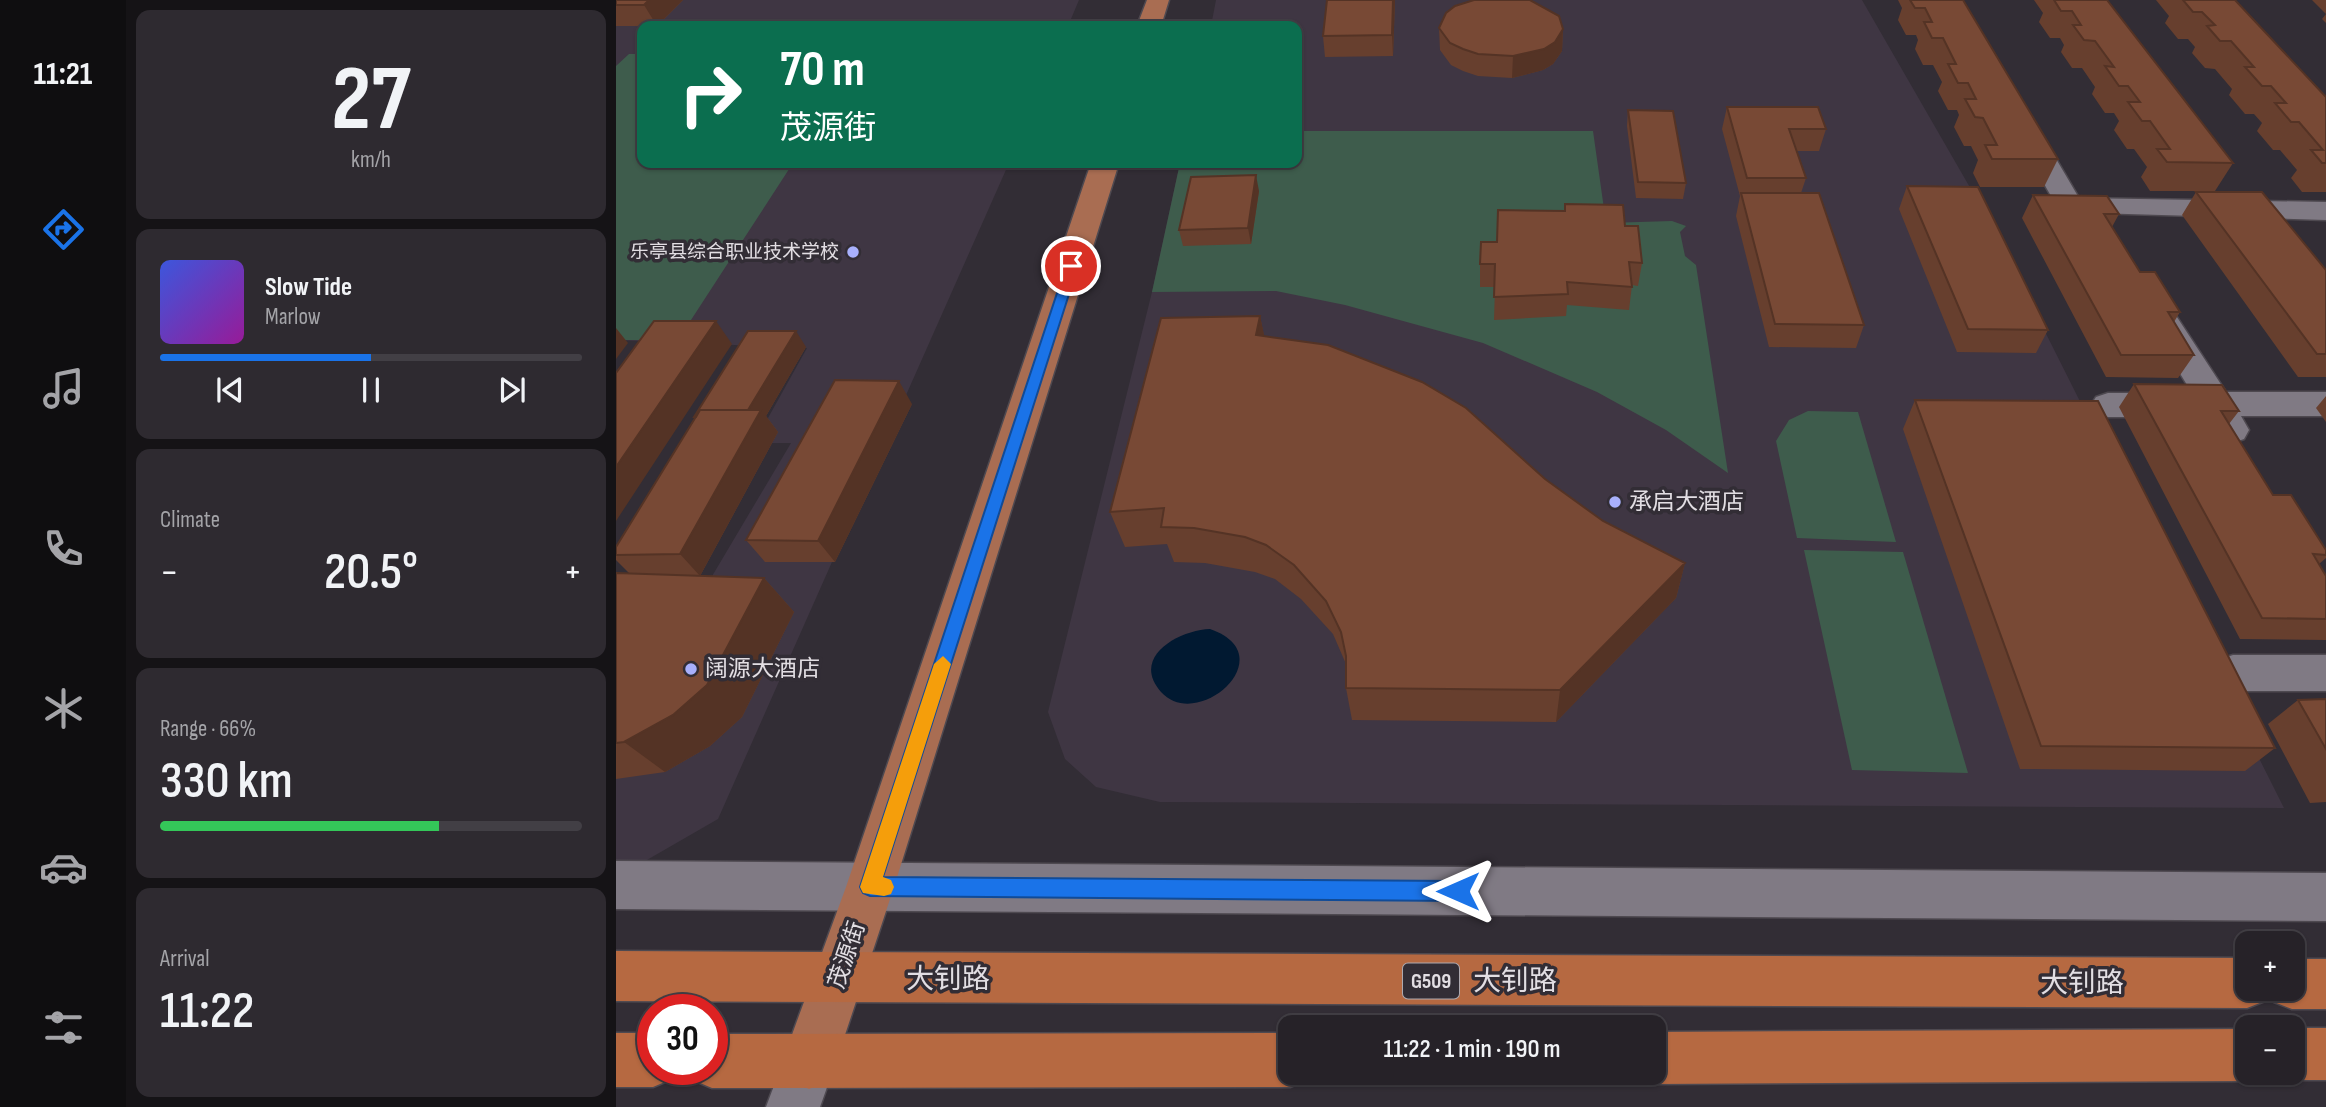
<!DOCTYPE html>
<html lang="en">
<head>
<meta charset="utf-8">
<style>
	:root { --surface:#262228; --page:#2e2a30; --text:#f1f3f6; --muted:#a4a4a8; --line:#423f45; --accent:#1a73e8 }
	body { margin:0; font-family:"Sofia Sans Condensed","Noto Sans SC",sans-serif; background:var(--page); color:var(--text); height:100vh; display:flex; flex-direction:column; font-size:26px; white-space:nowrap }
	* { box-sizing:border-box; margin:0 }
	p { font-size:23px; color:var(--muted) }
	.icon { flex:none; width:38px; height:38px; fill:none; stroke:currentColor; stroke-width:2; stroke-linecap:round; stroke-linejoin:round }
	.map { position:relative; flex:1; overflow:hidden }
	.details { display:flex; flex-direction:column; gap:10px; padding:10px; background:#151316; width:490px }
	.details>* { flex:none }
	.top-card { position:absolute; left:21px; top:21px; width:665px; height:147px; border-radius:14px; box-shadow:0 2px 5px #0004,0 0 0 2px var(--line); background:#0b6e4f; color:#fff; overflow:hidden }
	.controls { position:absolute; left:1619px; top:931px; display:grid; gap:14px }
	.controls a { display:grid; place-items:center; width:70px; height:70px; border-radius:14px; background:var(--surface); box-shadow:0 2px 5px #0004,0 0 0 2px var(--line); font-size:35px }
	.speed { position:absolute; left:21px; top:994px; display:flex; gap:14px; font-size:35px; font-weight:700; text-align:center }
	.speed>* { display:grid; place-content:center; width:91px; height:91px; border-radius:50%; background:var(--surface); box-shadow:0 2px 5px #0004,0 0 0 2px var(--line); line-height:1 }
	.speed .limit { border:10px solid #d22; background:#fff; color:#111 }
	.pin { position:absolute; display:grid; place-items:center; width:60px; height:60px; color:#fff; margin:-30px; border:4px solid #fff; border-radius:50%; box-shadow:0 2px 7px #0007 }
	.me { position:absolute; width:77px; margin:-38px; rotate:270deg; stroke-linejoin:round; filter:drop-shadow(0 0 5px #0008) }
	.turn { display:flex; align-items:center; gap:24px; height:147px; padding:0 28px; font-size:32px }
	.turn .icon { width:91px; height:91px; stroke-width:2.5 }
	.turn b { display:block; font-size:49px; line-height:60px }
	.big { font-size:52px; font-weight:600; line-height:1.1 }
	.details .card { flex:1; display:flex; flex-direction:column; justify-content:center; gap:10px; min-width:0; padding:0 24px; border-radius:14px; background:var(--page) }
	.details .dial { align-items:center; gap:0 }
	.dial b { font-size:91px; line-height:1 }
	.song { display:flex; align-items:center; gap:21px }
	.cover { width:84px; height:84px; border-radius:10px; background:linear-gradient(135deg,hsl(230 70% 55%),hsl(300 70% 35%)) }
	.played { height:7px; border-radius:4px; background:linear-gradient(90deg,var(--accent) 50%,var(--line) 50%) }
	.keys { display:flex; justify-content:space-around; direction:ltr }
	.heat { display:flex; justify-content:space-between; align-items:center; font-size:38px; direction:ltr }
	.charge { height:10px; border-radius:5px; background:linear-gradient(90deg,#34c759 66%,var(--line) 0) }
	.trip { position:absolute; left:662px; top:1015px; width:388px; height:70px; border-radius:14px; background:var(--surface); box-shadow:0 2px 5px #0004,0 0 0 2px var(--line); font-weight:600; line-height:70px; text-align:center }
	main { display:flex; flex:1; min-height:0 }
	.dock { display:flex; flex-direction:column; width:126px; justify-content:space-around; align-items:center; background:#0f0e10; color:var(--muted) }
	.dock .icon { width:49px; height:49px }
	.dock .selected { color:var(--accent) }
	.dock b { font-size:32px; color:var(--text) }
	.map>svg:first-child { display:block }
</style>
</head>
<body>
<main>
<nav class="dock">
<b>11:21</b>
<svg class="icon selected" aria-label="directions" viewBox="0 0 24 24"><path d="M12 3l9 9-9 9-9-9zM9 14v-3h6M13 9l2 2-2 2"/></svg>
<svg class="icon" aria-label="music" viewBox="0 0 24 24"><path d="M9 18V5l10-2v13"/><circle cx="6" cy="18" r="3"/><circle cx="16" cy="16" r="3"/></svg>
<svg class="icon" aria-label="phone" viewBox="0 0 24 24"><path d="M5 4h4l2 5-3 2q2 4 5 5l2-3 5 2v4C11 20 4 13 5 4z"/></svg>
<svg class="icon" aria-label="climate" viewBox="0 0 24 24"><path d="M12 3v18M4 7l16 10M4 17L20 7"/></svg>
<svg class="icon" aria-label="car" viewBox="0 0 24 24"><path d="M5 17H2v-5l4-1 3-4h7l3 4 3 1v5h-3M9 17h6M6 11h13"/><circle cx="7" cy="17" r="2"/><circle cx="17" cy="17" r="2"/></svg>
<svg class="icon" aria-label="filters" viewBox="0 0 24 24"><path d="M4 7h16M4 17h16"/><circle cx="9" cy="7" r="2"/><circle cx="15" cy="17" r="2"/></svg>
</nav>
<section class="details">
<div class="card dial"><b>27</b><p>km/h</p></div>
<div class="card">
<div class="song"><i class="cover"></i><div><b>Slow Tide</b><p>Marlow</p></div></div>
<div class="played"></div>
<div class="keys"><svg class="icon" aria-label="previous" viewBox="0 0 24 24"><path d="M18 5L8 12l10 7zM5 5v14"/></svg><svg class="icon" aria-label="pause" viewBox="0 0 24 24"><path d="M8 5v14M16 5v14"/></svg><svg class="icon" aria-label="next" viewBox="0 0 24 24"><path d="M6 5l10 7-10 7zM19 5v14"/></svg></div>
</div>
<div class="card"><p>Climate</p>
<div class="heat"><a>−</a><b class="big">20.5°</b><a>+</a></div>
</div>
<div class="card"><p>Range · 66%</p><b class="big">330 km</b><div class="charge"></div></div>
<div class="card"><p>Arrival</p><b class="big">11:22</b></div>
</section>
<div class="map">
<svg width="1710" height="1107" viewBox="0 0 1710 1107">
	<rect width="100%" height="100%" fill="#322d35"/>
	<path fill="#3f3643" d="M0,0H463L452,26H26V163H393L102,819L17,868H0V582L92,583L175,443H138L191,348L0,340Z
		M600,0H1246L1375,224L1668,808L544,802L480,787L449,759L432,712L536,292L564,163H681V26H595Z"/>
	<path fill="#3e5c4c" d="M13,54H26V163H177L62,340H0V66Z
		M681,131H977L990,223L1056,221L1070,226L1064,232L1069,256L1080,265L1112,473L1050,430L981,392L867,343L729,305L660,291L536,292L564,163H681Z
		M1192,411L1242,412L1280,542L1181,538L1160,441L1173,420Z
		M1188,550L1287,552L1352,773L1236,770Z"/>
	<path fill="#011931" d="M594,629C669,655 582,733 545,692C514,657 563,630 594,629Z"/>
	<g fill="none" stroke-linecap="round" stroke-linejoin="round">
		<g stroke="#4e4950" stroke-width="3">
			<path id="minor" d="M1410,121L1419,123L1463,198L1710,202V220L1444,212L1397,129L1401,123Z
				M1546,308L1557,311L1610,392H1710V416H1625L1633,430L1628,439L1616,443L1604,439L1590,417H1492L1480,413L1475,405L1480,397L1492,393H1576L1530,318L1535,311Z
				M1617,655H1710V691H1617L1602,686L1596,673L1602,660Z
				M0,861L1710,873V921L0,909Z"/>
		</g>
		<g stroke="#4e4950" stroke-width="3">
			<path id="secondary" d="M193,1035L212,1043L220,1062L204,1107H150L174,1043Z"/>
		</g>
		<g stroke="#4e4950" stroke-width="3">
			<path id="primary" d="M531,0H553L545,26H521Z
				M475,163H503L278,887L220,1062L212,1081L193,1089L174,1081L166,1062L230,887Z"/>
		</g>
		<g stroke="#4e4950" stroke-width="3">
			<path id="trunk" d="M0,951L1631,958V989H1676V959H1710V1009H1676L1658,1002L1653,991L1649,1001L1631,1008L0,1001Z
				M1676,1028H1710V1080H1676L1657,1073H1676Z
				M1631,1029V1073H1650L1631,1081L1038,1084L1019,1077L1018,1073H1038V1032Z
				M0,1033H37V1069H60L56,1079L37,1087H0Z
				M674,1033V1073H695L693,1079L674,1087L96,1088L77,1080L73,1069H96V1034Z"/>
		</g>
		<use href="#minor" fill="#807a84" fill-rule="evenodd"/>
		<use href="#secondary" fill="#807a84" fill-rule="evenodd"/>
		<use href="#primary" fill="#a96d52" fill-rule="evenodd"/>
		<use href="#trunk" fill="#b66941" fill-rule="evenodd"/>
	</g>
	<path fill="#673f2e" d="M0,0H67L41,26H0Z
		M779,0L777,56L709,57L707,36Z
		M1282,0H1347L1442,159L1428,187H1364L1357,173L1362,160L1355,146H1348L1338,127L1343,115L1341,110H1332L1322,91L1326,82L1317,65H1307L1299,49L1302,40L1300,35H1290L1282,20L1286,8Z
		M1418,0H1491L1617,163L1599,191H1534L1525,177L1531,167L1518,149H1511L1498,130L1503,121L1498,113H1489L1476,94L1479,87L1466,68H1456L1445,52L1448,45L1444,38H1434L1423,22L1427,13Z
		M1540,0H1619L1710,97V192H1686L1675,178L1681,170L1664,150H1657L1641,131L1646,123L1638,114H1629L1613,95L1616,89L1599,69L1589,68L1576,53L1579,47L1572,39H1562L1549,23L1553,16Z
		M1696,0H1710V14Z
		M1710,14V23L1706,19Z
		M823,28L947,29L946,51L937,64L927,70L896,78L862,76L847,71L835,65L824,50Z
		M1111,107L1210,129L1203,151H1180L1190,178L1185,193L1248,325L1240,348L1153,347L1120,216L1124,196L1106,129Z
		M1012,110L1070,183L1067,199L1020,198L1011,126Z
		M1291,186L1432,330L1420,353L1341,352L1283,209Z
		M643,191L635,244L567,246L563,230Z
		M1580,192L1710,270V377H1682L1566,215Z
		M1417,195L1503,214L1496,227L1524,272L1564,312L1558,322L1578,355L1562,378L1490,377L1406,218Z
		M949,204L1009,226L1026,263L1022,286L1016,285L1013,310L951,305L950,316L878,320L879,287H864V264L881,242L949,211Z
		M644,316L648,336L929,479L987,521L1069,563L1060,598L940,722L736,720L730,688V664L717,634L685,599L659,579L639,572L589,563L558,562L551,544L509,547L494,512Z
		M190,347L150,416L162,432L84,576L148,578L178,612L126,717L94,746L49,772L0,779V573L14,574L0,560V547L79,418L78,417Z
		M1518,384L1623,411L1613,424L1657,495L1710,550V558L1703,564L1710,576V640L1624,639L1503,407Z
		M1710,396V422L1700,408Z
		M1299,400L1659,748L1629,771L1404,769L1287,429Z
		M296,404L219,562H149L130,540Z
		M1710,699V802L1694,803L1652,724L1682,700Z"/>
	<path fill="#543325" d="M33,0H67L41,26L28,5Z
		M777,0H779L777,56L776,35Z
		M947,29L946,51L937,64L927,70L896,78L897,56Z
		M640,175L643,191L635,244L632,228Z
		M644,316L652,353L640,335Z
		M100,321L116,344L0,521V467Z
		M0,328L12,343L0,359Z
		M180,331L190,347L150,416L162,432L84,576L64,554L128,416Z
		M283,381L296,404L219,562L202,541Z
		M1069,563L1060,598L940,722L944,690Z
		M148,578L178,612L126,717L94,746L49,772L8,742Z"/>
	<path fill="#784935" stroke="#543325" stroke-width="2" d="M0,0H33L28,5H0Z
		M711,0H777L776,35L707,36Z
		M858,0H914L943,16L947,29L939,42L928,49L897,56L862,54L847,49L834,43L823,28L830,13L839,6Z
		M1294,0H1347L1442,159H1376L1369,145H1381L1367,118L1359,117L1349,99H1360L1352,83H1342L1332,64H1340L1327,38H1316L1308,22H1316L1309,8H1299Z
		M1438,0H1491L1617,163L1551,162L1541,149H1554L1534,121H1526L1512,102H1524L1512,86H1503L1489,66L1498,67L1479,41L1468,40L1457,25H1465L1456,11H1445Z
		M1567,0H1619L1710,97V163H1706L1695,150H1707L1683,122H1675L1659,103H1670L1655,86H1646L1629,67H1638L1615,41H1604L1591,26L1599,25L1586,12H1577Z
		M1111,107H1202L1210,129H1173L1190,178H1131Z
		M1012,110L1057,111L1070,183L1022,182Z
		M640,175L632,228L563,230L575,177Z
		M1291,186L1362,187L1432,330L1352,329Z
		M1580,192H1646L1710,270V354H1701Z
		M1125,193H1203L1248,325L1159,324Z
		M1417,195L1491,196L1503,214H1488L1524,272H1539L1564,312H1552L1578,355H1505Z
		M949,204L1007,205L1009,226H1022L1026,263L1013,262L1016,287L951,282L952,294L878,297L879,264H864L865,242H881L882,210L949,211Z
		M644,316L640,335L712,345L806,382L850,408L929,479L987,521L1069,563L944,690L730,688V656L725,632L710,601L678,565L650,545L629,537L578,528L545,527L548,508L494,512L545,318Z
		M38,321H100L0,467V373Z
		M132,331H180L132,410H84L80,417H78Z
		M219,380L283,381L202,541L130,540Z
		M1518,384L1606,385L1623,411H1605L1657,495H1675L1710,550V555L1697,554L1710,576V619L1646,618Z
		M1299,400L1482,401L1659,748L1425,746Z
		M84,410H145L64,554L0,555V547Z
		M0,573L148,578L91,685L57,715L8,742L0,743Z
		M1710,699V749L1682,700Z"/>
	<path fill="#1a73e8" stroke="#114b97" stroke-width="2" d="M451,263L462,266L267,877L842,881L849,884L852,891L849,898L842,901L254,896L247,893L244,887Z"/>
	<path fill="#f59e0b" d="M327,656L335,664L267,877L275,880L278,887L275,894L268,896L247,893L244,887L318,664Z"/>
	<g fill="#a8b0fc" stroke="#322d35" stroke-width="2.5">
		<circle cx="237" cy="252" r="7"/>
		<circle cx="999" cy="502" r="7"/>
		<circle cx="75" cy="669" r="7"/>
	</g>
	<g text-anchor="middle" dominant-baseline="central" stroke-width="7" stroke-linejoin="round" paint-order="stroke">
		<g font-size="19" fill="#e2dee3" stroke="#322d35" text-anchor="end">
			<text x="223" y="252">乐亭县综合职业技术学校</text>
		</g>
		<rect fill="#322d35" stroke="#ada9af" stroke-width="2" x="787" y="963.5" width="56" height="35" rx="5"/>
		<g font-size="21" font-weight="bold" fill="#e2dee3">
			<text x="815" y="981">G509</text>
		</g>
		<g font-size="23" fill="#e2dee3" stroke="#322d35" text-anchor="start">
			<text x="1013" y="502">承启大酒店</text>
			<text x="89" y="669">阔源大酒店</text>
		</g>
		<g font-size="23" fill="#e2dee3" stroke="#322d35">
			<text transform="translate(231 955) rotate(-71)">茂源街</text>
		</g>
		<g font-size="28" fill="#e2dee3" stroke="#322d35">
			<text x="332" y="979">大钊路</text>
			<text x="899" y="981">大钊路</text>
			<text x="1466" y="983">大钊路</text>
		</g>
	</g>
</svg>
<div class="controls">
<a>+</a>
<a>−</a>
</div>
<div class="speed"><div class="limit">30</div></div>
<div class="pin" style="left:455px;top:266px;background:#d93025"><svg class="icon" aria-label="arrive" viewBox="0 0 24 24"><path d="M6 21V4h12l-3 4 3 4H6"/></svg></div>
<svg class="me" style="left:842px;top:891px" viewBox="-20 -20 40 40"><path d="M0-17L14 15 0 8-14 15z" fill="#1a73e8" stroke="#fff" stroke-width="4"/></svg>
<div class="trip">11:22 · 1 min · 190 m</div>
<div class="top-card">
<div class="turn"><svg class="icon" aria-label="right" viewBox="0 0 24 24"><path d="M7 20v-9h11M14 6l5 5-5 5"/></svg><div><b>70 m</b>茂源街</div></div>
</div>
</div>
</main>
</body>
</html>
